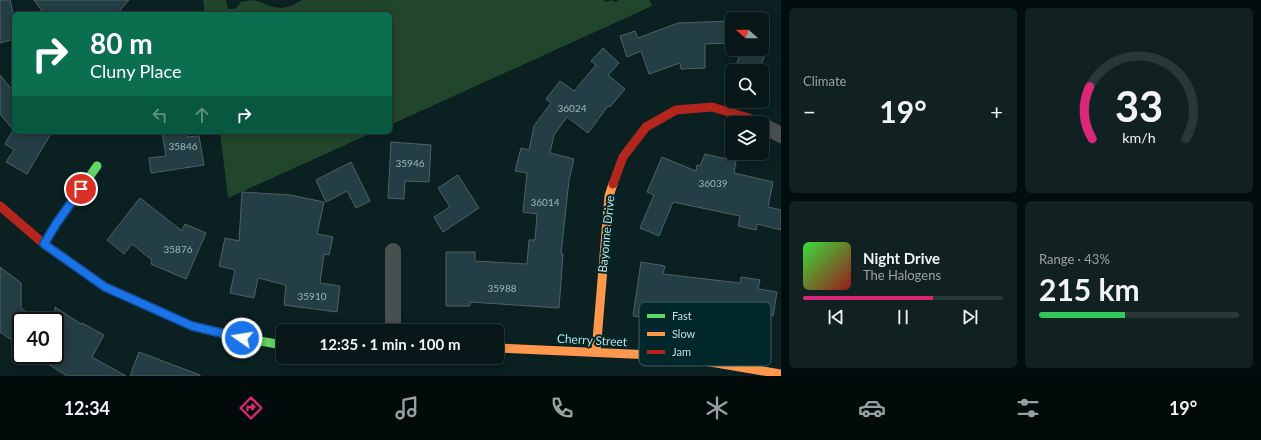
<!DOCTYPE html>
<html lang="en">
<head>
<meta charset="utf-8">
<style>
	:root { --surface:#081819; --page:#112122; --text:#f1f3f6; --muted:#98a0a2; --line:#293738; --accent:#db2777 }
	body { margin:0; font-family:Lato,sans-serif; background:var(--page); color:var(--text); height:100vh; display:flex; flex-direction:column; font-size:15px; white-space:nowrap }
	* { box-sizing:border-box; margin:0 }
	p { font-size:13px; color:var(--muted) }
	.icon { flex:none; width:22px; height:22px; fill:none; stroke:currentColor; stroke-width:2; stroke-linecap:round; stroke-linejoin:round }
	.map { position:relative; flex:1; overflow:hidden }
	.details { display:flex; flex-direction:column; gap:8px; padding:8px; background:#040d0e; width:480px }
	.details>* { flex:none }
	.banner { position:absolute; left:12px; top:12px; width:380px; height:122px; border-radius:6px; box-shadow:0 2px 10px #0003,0 0 0 1px var(--line); background:#0b6e4f; color:#fff; overflow:hidden }
	.needle { width:26px; rotate:291deg }
	.buttons { position:absolute; left:725px; top:12px; display:grid; gap:8px }
	.buttons a { display:grid; place-items:center; width:44px; height:44px; border-radius:6px; background:var(--surface); box-shadow:0 2px 10px #0003,0 0 0 1px var(--line); font-size:20px }
	.speed { position:absolute; left:12px; top:312px; display:flex; gap:8px; font-size:20px; font-weight:700; text-align:center }
	.speed>* { display:grid; place-content:center; width:52px; height:52px; border-radius:50%; background:var(--surface); box-shadow:0 2px 10px #0003,0 0 0 1px var(--line); line-height:1 }
	.speed .limit { border:2px solid #111; border-radius:6px; background:#fff; color:#111 }
	.pin { position:absolute; display:grid; place-items:center; width:34px; height:34px; color:#fff; margin:-17px; border:2px solid #fff; border-radius:50%; box-shadow:0 1px 4px #0007 }
	.me { position:absolute; width:44px; margin:-22px; rotate:283deg; stroke-linejoin:round; filter:drop-shadow(0 0 3px #0008) }
	.turn { display:flex; align-items:center; gap:14px; height:84px; padding:0 12px; font-size:18px }
	.turn .icon { width:52px; height:52px; stroke-width:2.5 }
	.turn b { display:block; font-size:28px; line-height:34px }
	.lanes { display:flex; align-items:center; height:38px; padding:0 12px; background:#0003; justify-content:center; gap:20px; direction:ltr }
	.lanes .off { opacity:.35 }
	.big { font-size:30px; font-weight:700; line-height:1.1 }
	.details .card { flex:1; display:flex; flex-direction:column; justify-content:center; gap:6px; min-width:0; padding:0 14px; border-radius:6px; background:var(--page) }
	.details .dial { align-items:center; gap:0 }
	.dial svg { height:104px; overflow:visible; fill:none; stroke:var(--line); stroke-width:7; stroke-linecap:round; text-anchor:middle }
	.dial text { fill:var(--text); stroke:none }
	.song { display:flex; align-items:center; gap:12px }
	.cover { width:48px; height:48px; border-radius:6px; background:linear-gradient(135deg,hsl(120 70% 55%),hsl(0 70% 35%)) }
	.played { height:4px; border-radius:2px; background:linear-gradient(90deg,var(--accent) 65%,var(--line) 65%) }
	.keys { display:flex; justify-content:space-around; direction:ltr }
	.heat { display:flex; justify-content:space-between; align-items:center; font-size:22px; direction:ltr }
	.charge { height:6px; border-radius:3px; background:linear-gradient(90deg,#34c759 43%,var(--line) 0) }
	.details .tiles { flex:1; display:grid; gap:8px; grid-template-columns:repeat(2,1fr) }
	.trip { position:absolute; left:276px; top:324px; width:228px; height:40px; border-radius:6px; background:var(--surface); box-shadow:0 2px 10px #0003,0 0 0 1px var(--line); font-weight:700; line-height:40px; text-align:center }
	.tab-bar { display:flex; height:64px; justify-content:space-around; align-items:center; background:#030a0a; color:var(--muted) }
	.tab-bar .icon { width:28px; height:28px }
	.tab-bar .current { color:var(--accent) }
	.tab-bar b { font-size:18px; color:var(--text) }
	main { display:flex; flex:1; min-height:0 }
	.map>svg:first-child { display:block }
</style>
</head>
<body>
<main>
<div class="map">
<svg width="781" height="376" viewBox="0 0 781 376">
	<rect width="100%" height="100%" fill="#0a2021"/>
	<path fill="#22462b" d="M203,0H226L228,9C234,9 238,9 240,2L254,0L273,7L281,8L291,6L302,0H604L605,2L612,0L615,2L619,0H650L652,6L390,125V14H205Z
		M220,132H374L228,198Z"/>
	<path fill="#233e44" stroke="#516165" d="M0,0H10L14,17V39L0,43Z
		M34,0H129L117,14H44Z
		M732,21V43L705,44V68L681,69L680,63L649,74L641,51L627,57L620,36L635,31L638,38L678,23Z
		M603,48L619,63L608,75L625,89L610,107L608,106L588,133L567,117L554,135L550,153L574,159L569,180L561,254H563L559,308L470,302V306H446V252H475V261L527,264L529,240H535L537,214L523,212L527,173L515,171L521,148L529,150L534,126L551,103L546,99L560,81L574,91L596,65L591,61Z
		M742,49H767L759,71H734Z
		M0,75L14,92V131L0,114Z
		M12,132H52L27,174L6,162L14,150L5,144Z
		M162,132H186L187,137L199,136L204,165L151,173L149,158L166,156Z
		M391,142L431,145L429,182L405,181L404,199L388,198Z
		M705,154L736,161L734,173L773,182L768,207L781,210V230L757,224L756,230L738,226L740,216L673,202L659,236L640,228L654,195L647,192L662,157L696,171L697,165L700,166Z
		M351,162L370,201L356,208L347,191L326,202L316,180Z
		M458,175L479,208L443,232L434,217L450,207L438,188Z
		M242,192L290,195L324,202L317,234L333,237L329,255L324,254L320,283L340,286L337,312L284,305L286,285L258,278L254,298L230,293L235,270L219,266L225,238L239,241Z
		M140,198L182,231L185,224L206,233L186,279L151,264L152,260L132,244L124,254L107,240Z
		M641,262L665,266L663,274L740,283L741,277L760,280L758,289L777,292L773,316L751,313L749,328L722,323L657,315L656,319L633,316Z
		M0,267L21,283V308L38,321H21V346L0,332Z
		M55,307L81,324L82,323L104,335L92,357L126,376H67L34,355H55Z
		M139,352L200,375V376H130Z"/>
	<g fill="none" stroke-linecap="round" stroke-linejoin="round">
		<path stroke="#48504f" stroke-width="16" d="M762,125L781,135
			M393,331V251"/>
		<path stroke="#63d668" stroke-width="9" d="M44,244L56,224L97,166
			M128,297L192,326L242,338L283,345"/>
		<path stroke="#ff974d" stroke-width="9" d="M497,348L675,356L781,374
			M596,352L609,196L613,184"/>
		<path stroke="#b3261e" stroke-width="9" d="M613,184L623,157L646,127L676,110L712,107L749,118L759,123
			M0,206L44,244L105,287L128,297"/>
	</g>
	<g fill="none" stroke-linecap="round" stroke-linejoin="round">
		<g stroke="#114b97" stroke-width="10">
			<path id="route" d="M81,189L56,224L44,244L105,287L192,326L242,338"/>
		</g>
		<use href="#route" stroke="#1a73e8" stroke-width="7"/>
	</g>
	<g text-anchor="middle" dominant-baseline="central" stroke-width="4" stroke-linejoin="round" paint-order="stroke">
		<g font-size="10" fill="#a0b6b8">
			<text x="572" y="108">36024</text>
			<text x="183" y="146">35846</text>
			<text x="410" y="163">35946</text>
			<text x="713" y="183">36039</text>
			<text x="545" y="202">36014</text>
			<text x="178" y="249">35876</text>
			<text x="502" y="288">35988</text>
			<text x="312" y="296">35910</text>
		</g>
		<g font-size="12" fill="#c9dedf" stroke="#00282b">
			<text transform="translate(606 234) rotate(-84)">Bayonne Drive</text>
			<text transform="translate(592 340) rotate(3)">Cherry Street</text>
		</g>
	</g>
	<rect x="639" y="302" width="132" height="64" rx="6" fill="#00282b" stroke="#3c5f61" stroke-width="1"/>
	<rect x="647" y="314" width="18" height="4" fill="#63d668"/>
	<rect x="647" y="332" width="18" height="4" fill="#ff974d"/>
	<rect x="647" y="350" width="18" height="4" fill="#b3261e"/>
	<g font-size="11" fill="#c9dedf">
		<text x="672" y="320">Fast</text>
		<text x="672" y="338">Slow</text>
		<text x="672" y="356">Jam</text>
	</g>
</svg>
<div class="buttons">
<a><svg class="needle" viewBox="-14 -14 28 28"><path d="M0-13l5 13h-10z" fill="#e53935"/><path d="M0 13l5-13h-10z" fill="#98a0a2"/></svg></a>
<a><svg class="icon" aria-label="search" viewBox="0 0 24 24"><circle cx="10" cy="10" r="6"/><path d="M15 15l6 6"/></svg></a>
<a><svg class="icon" aria-label="layers" viewBox="0 0 24 24"><path d="M12 4l9 5-9 5-9-5zM3 14l9 5 9-5"/></svg></a>
</div>
<div class="speed"><div class="limit">40</div></div>
<div class="pin" style="left:81px;top:189px;background:#d93025"><svg class="icon" aria-label="arrive" viewBox="0 0 24 24"><path d="M6 21V4h12l-3 4 3 4H6"/></svg></div>
<svg class="me" style="left:242px;top:338px" viewBox="-20 -20 40 40"><circle r="17" fill="#1a73e8" stroke="#fff" stroke-width="3"/><path d="M0-11L8 9 0 5-8 9z" fill="#fff"/></svg>
<div class="trip">12:35 · 1 min · 100 m</div>
<div class="banner">
<div class="turn"><svg class="icon" aria-label="right" viewBox="0 0 24 24"><path d="M7 20v-9h11M14 6l5 5-5 5"/></svg><div><b>80 m</b>Cluny Place</div></div>
<div class="lanes"><svg class="icon off" aria-label="left" viewBox="0 0 24 24"><path d="M17 20v-9H6M10 6l-5 5 5 5"/></svg><svg class="icon off" aria-label="ahead" viewBox="0 0 24 24"><path d="M12 20V5M6 11l6-6 6 6"/></svg><svg class="icon" aria-label="right" viewBox="0 0 24 24"><path d="M7 20v-9h11M14 6l5 5-5 5"/></svg></div>
</div>
</div>
<section class="details">
<div class="tiles">
<div class="card"><p>Climate</p>
<div class="heat"><a>−</a><b class="big">19°</b><a>+</a></div>
</div>
<div class="card dial"><svg viewBox="0 0 100 80">
<path d="M14 69A42 42 0 1 1 86 69"/>
<path d="M14 69A42 42 0 0 1 12 29" stroke="#db2777"/>
<text x="50" y="56" font-size="32" font-weight="700">33</text>
<text x="50" y="72" font-size="11">km/h</text>
</svg></div>
<div class="card">
<div class="song"><i class="cover"></i><div><b>Night Drive</b><p>The Halogens</p></div></div>
<div class="played"></div>
<div class="keys"><svg class="icon" aria-label="previous" viewBox="0 0 24 24"><path d="M18 5L8 12l10 7zM5 5v14"/></svg><svg class="icon" aria-label="pause" viewBox="0 0 24 24"><path d="M8 5v14M16 5v14"/></svg><svg class="icon" aria-label="next" viewBox="0 0 24 24"><path d="M6 5l10 7-10 7zM19 5v14"/></svg></div>
</div>
<div class="card"><p>Range · 43%</p><b class="big">215 km</b><div class="charge"></div></div>
</div>
</section>
</main>
<nav class="tab-bar">
<b>12:34</b>
<svg class="icon current" aria-label="directions" viewBox="0 0 24 24"><path d="M12 3l9 9-9 9-9-9zM9 14v-3h6M13 9l2 2-2 2"/></svg>
<svg class="icon" aria-label="music" viewBox="0 0 24 24"><path d="M9 18V5l10-2v13"/><circle cx="6" cy="18" r="3"/><circle cx="16" cy="16" r="3"/></svg>
<svg class="icon" aria-label="phone" viewBox="0 0 24 24"><path d="M5 4h4l2 5-3 2q2 4 5 5l2-3 5 2v4C11 20 4 13 5 4z"/></svg>
<svg class="icon" aria-label="climate" viewBox="0 0 24 24"><path d="M12 3v18M4 7l16 10M4 17L20 7"/></svg>
<svg class="icon" aria-label="car" viewBox="0 0 24 24"><path d="M5 17H2v-5l4-1 3-4h7l3 4 3 1v5h-3M9 17h6M6 11h13"/><circle cx="7" cy="17" r="2"/><circle cx="17" cy="17" r="2"/></svg>
<svg class="icon" aria-label="filters" viewBox="0 0 24 24"><path d="M4 7h16M4 17h16"/><circle cx="9" cy="7" r="2"/><circle cx="15" cy="17" r="2"/></svg>
<b>19°</b>
</nav>
</body>
</html>
